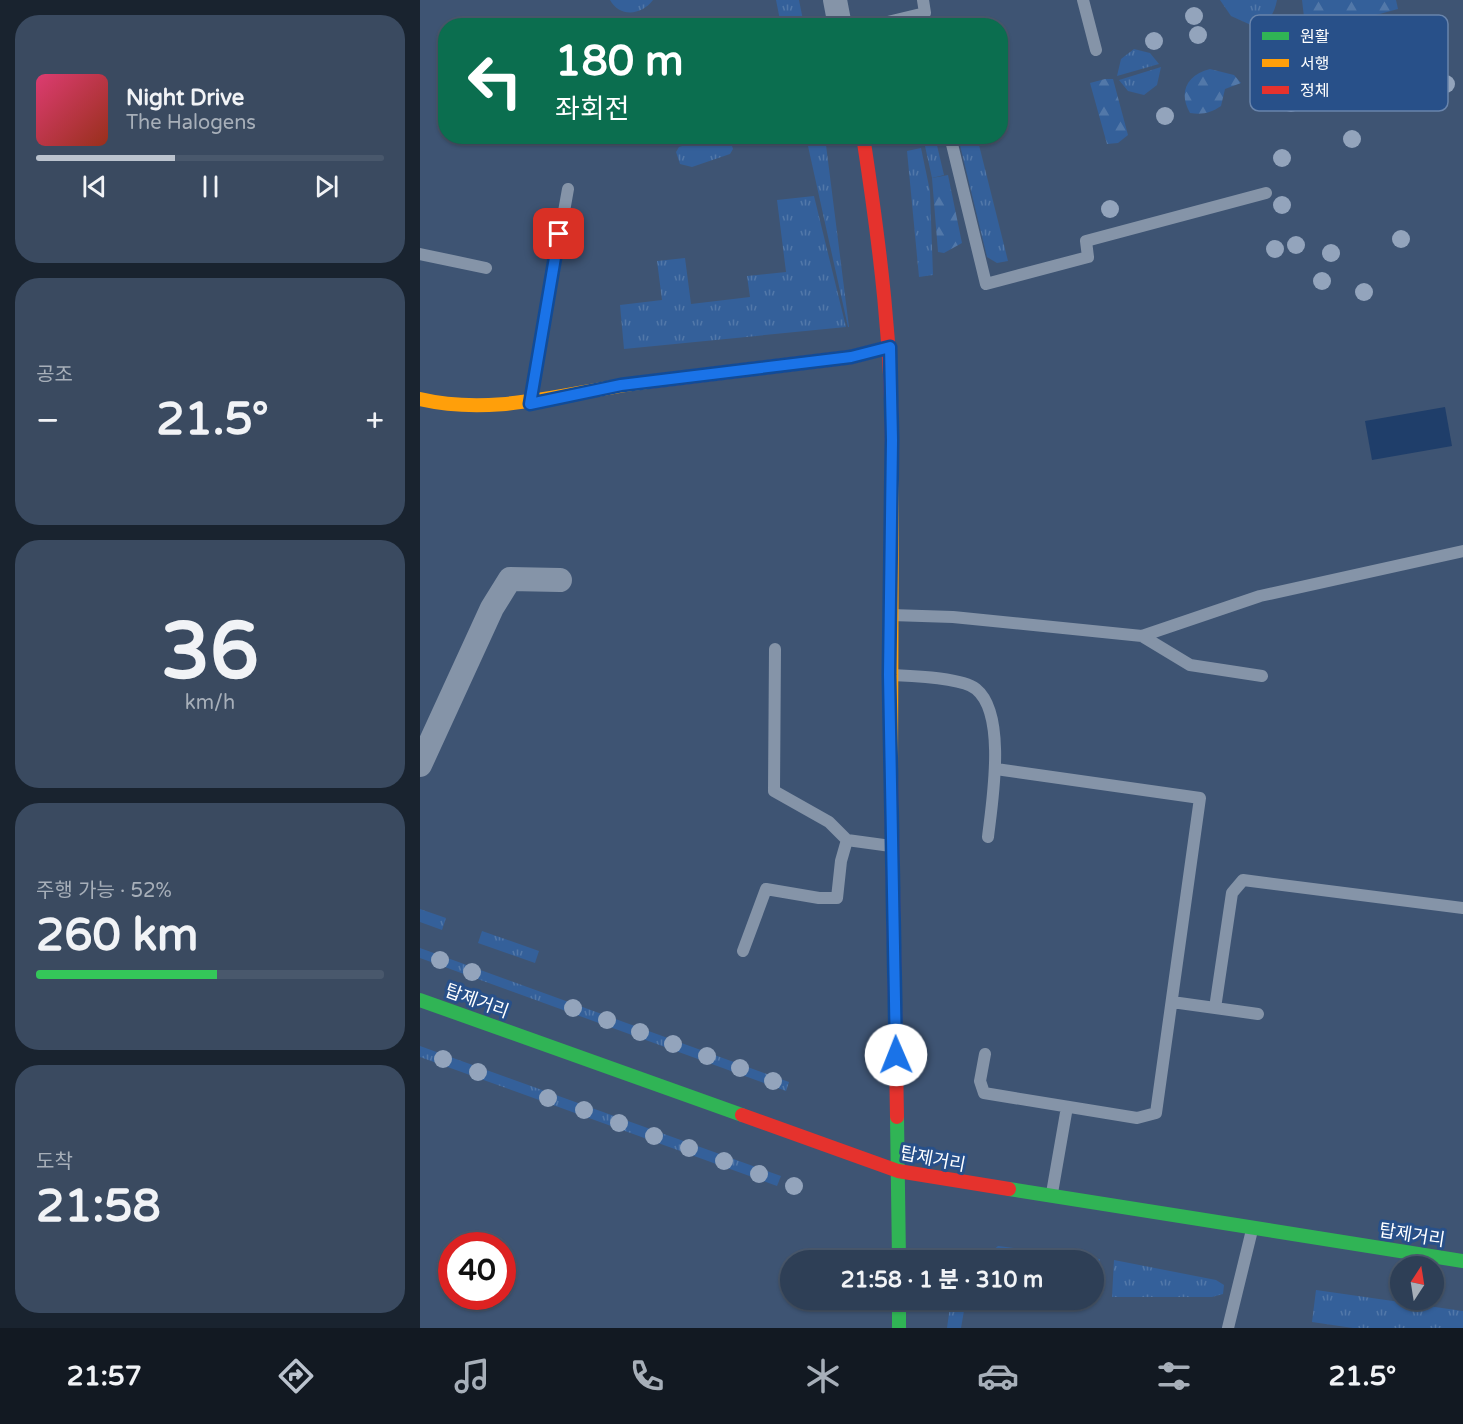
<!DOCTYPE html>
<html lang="ko">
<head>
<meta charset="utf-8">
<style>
	:root { --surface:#2e3f56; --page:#3a4a60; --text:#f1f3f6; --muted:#a7afb9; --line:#49586c; --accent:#bbc3ce }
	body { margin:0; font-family:"Varela Round","Noto Sans KR",sans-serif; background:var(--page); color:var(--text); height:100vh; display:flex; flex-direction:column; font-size:22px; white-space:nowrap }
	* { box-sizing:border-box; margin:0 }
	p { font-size:20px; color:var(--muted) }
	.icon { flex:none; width:33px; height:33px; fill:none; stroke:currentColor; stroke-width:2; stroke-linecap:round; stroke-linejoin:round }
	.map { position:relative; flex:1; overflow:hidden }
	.panel { display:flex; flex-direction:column; gap:15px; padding:15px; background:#19232f; width:420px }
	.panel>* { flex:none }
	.banner { position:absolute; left:18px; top:18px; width:570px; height:126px; border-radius:24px; box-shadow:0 2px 4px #0004,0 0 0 2px var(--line); background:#0b6e4f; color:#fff; overflow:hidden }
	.needle { width:39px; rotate:12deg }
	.buttons { position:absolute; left:970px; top:1256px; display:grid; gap:12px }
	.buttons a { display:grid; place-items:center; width:54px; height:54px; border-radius:50%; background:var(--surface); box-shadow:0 2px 4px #0004,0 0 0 2px var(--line); font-size:30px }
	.speed { position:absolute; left:18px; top:1232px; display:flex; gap:12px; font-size:30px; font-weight:700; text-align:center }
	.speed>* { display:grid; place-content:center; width:78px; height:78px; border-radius:50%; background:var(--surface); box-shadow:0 2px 4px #0004,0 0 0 2px var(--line); line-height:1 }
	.speed .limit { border:9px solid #d22; background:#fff; color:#111 }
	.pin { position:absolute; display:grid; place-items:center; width:51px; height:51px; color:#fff; margin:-26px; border-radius:12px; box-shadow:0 3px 9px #0006 }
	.me { position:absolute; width:66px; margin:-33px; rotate:359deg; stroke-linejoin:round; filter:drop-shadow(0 0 4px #0008) }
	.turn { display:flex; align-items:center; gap:21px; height:126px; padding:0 18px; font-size:27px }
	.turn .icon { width:78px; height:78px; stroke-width:2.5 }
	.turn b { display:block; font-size:42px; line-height:51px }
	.big { font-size:45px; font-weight:800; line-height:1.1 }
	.panel .card { flex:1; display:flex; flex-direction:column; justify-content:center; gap:9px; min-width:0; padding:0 21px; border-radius:24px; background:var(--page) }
	.panel .dial { align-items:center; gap:0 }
	.dial b { font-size:78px; line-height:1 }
	.song { display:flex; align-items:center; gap:18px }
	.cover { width:72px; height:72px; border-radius:9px; background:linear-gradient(135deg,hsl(340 70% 55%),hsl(10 70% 35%)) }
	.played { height:6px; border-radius:3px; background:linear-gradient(90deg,var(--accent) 40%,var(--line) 40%) }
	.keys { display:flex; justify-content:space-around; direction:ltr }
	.heat { display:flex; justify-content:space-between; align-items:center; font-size:33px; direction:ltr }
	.charge { height:9px; border-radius:4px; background:linear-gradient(90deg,#34c759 52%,var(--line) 0) }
	.trip { position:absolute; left:360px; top:1250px; width:324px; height:60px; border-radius:30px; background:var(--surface); box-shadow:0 2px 4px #0004,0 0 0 2px var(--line); font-weight:800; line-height:60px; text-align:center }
	.tab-bar { display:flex; height:96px; justify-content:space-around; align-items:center; background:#121922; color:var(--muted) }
	.tab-bar .icon { width:42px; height:42px }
	.tab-bar .active { color:var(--accent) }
	.tab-bar b { font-size:27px; color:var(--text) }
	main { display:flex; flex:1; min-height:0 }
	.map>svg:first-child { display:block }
</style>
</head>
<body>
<main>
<section class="panel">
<div class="card">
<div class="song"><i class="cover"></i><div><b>Night Drive</b><p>The Halogens</p></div></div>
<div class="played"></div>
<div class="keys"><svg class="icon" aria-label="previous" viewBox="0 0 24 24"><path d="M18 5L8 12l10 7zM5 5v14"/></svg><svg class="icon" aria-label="pause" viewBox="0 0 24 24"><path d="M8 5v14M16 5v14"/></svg><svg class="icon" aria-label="next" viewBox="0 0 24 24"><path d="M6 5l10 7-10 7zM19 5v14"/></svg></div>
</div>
<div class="card"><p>공조</p>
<div class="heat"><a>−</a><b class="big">21.5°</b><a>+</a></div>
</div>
<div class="card dial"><b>36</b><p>km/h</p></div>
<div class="card"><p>주행 가능 · 52%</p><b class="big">260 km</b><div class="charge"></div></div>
<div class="card"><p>도착</p><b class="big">21:58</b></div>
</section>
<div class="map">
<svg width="1043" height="1328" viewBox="0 0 1043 1328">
	<defs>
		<pattern id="grass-tufts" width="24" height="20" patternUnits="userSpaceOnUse" patternTransform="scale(1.5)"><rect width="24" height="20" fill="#34609a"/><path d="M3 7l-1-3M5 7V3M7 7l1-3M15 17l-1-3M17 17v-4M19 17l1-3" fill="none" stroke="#5278a9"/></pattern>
		<pattern id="forest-firs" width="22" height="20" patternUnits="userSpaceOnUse" patternTransform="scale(1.5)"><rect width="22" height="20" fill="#34609a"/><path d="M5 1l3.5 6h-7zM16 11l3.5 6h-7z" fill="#5278a9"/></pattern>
	</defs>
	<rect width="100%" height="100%" fill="#3e5473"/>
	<path fill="url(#grass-tufts)" d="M190,0H233C222,15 200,18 190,0Z
		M356,0H379L384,25H361Z
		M800,0H857C854,15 848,25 831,25L811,16Z
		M714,49L730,53L739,64L697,76L701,59Z
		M741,67L737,85L724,95L708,91L699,80Z
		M291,137H309L313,149L310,154L272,167L260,164L256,152L259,147Z
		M386,137H405L429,327H428Z
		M503,137H515L524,175L512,178Z
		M538,137H557L588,261L577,263L567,257Z
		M501,148L510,191L513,275L499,277L487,151Z
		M394,196L426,327L204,349L200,305L242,300L237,261L265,258L271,304L330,297L327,276L366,272L357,200Z
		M0,909L26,918L22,930L0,922Z
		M62,931L119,951L115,963L58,943Z
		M0,948L369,1082L366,1091L0,958Z
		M0,1046L361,1176L357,1186L0,1057Z
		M578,1246L680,1259L679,1298H674V1260H561Z
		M694,1260L796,1280L804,1285L803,1294L792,1297H692Z
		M896,1290L1043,1311V1328H933L892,1322Z
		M531,1299H553L545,1305L541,1328H527Z"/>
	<path fill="url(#forest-firs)" d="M882,0H976L978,9L886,34Z
		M790,69L814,75L821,83L805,89L801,106C791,113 782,115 770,113C758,92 767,75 790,69Z
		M685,79H693L708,135L698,143L687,144L670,83Z
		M528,175L542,243L524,253L518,252L512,178Z"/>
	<path fill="#1f3e6a" d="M1025,407L1032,446L952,460L945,421Z"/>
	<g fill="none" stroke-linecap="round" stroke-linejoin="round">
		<path stroke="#8594a8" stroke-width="12" d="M663,0L676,50
			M451,26L505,13L503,0
			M530,136L566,284L668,257L666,241L846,193
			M0,254L66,268
			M110,402L148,189
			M471,615L533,617L722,636L770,665L842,676
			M722,636L840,596L1043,551
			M355,649L354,791L409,822L427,840L471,846
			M470,675C489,676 541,677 556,689C587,714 572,802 568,837
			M323,951L346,889L399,898H417L421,861L427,840
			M752,1002L838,1014
			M795,1008L812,893L823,880L1043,908
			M565,1054L560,1081L564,1093L717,1118L736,1113L780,798L576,769
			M632,1193L647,1107
			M808,1328L832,1230"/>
		<path stroke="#8594a8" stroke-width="24" d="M415,0L420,26
			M0,765L72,608L90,579L140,580"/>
		<path stroke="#30b455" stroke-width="14" d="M0,1000L322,1115
			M477,1117L479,1260
			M589,1189L1043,1261
			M479,1299V1328"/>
		<path stroke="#ff9f0a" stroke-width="14" d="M0,399C76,417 151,391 227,382
			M471,774L472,462"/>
		<path stroke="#e5322d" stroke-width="14" d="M443,136C460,246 473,350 472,462
			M227,382L431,357L470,347
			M471,774L477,1117
			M322,1115L478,1171L589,1189"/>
	</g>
	<g fill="#93a4bc">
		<circle cx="774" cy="16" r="9"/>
		<circle cx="778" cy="35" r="9"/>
		<circle cx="734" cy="41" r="9"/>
		<circle cx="1026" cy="84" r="9"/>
		<circle cx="871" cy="103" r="9"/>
		<circle cx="745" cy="116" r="9"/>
		<circle cx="932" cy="139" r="9"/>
		<circle cx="862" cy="158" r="9"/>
		<circle cx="862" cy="205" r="9"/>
		<circle cx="690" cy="209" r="9"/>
		<circle cx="981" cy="239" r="9"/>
		<circle cx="876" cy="245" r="9"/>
		<circle cx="855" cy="249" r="9"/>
		<circle cx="911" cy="253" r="9"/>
		<circle cx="902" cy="281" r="9"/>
		<circle cx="944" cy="292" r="9"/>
		<circle cx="20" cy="960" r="9"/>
		<circle cx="52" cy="972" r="9"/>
		<circle cx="153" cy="1008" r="9"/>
		<circle cx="187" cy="1020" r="9"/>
		<circle cx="220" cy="1032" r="9"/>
		<circle cx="253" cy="1044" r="9"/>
		<circle cx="287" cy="1056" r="9"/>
		<circle cx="23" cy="1059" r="9"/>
		<circle cx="320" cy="1068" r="9"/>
		<circle cx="58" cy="1072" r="9"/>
		<circle cx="353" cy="1081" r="9"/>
		<circle cx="128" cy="1098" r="9"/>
		<circle cx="164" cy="1110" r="9"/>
		<circle cx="199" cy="1123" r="9"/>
		<circle cx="234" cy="1136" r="9"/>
		<circle cx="269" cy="1148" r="9"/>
		<circle cx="304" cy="1161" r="9"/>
		<circle cx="339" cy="1174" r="9"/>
		<circle cx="374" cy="1186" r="9"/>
	</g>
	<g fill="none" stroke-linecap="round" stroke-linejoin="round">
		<g stroke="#114b97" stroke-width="15">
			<path id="route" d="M139,234L110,404L201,385L431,357L470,347L472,440L469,675L476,1055"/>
		</g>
		<use href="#route" stroke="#1a73e8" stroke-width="10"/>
	</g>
	<g text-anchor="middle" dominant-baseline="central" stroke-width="6" stroke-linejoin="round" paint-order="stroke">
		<g font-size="18" fill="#fff" stroke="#285089">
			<text transform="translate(57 1001) rotate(20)">탑제거리</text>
			<text transform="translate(513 1159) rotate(11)">탑제거리</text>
			<text transform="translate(992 1235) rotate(9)">탑제거리</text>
		</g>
	</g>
	<rect x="830" y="15" width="198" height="96" rx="9" fill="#285089" stroke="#6884ac" stroke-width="1.5"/>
	<rect x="842" y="32" width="27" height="8" fill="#30b455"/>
	<rect x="842" y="59" width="27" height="8" fill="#ff9f0a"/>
	<rect x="842" y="86" width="27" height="8" fill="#e5322d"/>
	<g font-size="16" fill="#fff">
		<text x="880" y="42">원활</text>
		<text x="880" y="69">서행</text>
		<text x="880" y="96">정체</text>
	</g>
</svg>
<div class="buttons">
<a><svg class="needle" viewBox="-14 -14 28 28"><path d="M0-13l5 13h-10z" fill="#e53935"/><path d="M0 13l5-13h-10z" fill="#a7afb9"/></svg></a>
</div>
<div class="speed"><div class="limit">40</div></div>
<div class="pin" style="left:139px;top:234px;background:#d93025"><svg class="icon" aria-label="arrive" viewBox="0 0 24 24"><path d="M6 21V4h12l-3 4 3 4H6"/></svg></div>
<svg class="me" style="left:476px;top:1055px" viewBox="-20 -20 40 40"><circle r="19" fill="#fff"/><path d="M0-13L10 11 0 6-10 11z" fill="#1a73e8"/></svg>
<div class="trip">21:58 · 1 분 · 310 m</div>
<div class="banner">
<div class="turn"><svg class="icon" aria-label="left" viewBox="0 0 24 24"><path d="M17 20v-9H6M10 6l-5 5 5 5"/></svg><div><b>180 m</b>좌회전</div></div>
</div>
</div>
</main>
<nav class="tab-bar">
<b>21:57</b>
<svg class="icon active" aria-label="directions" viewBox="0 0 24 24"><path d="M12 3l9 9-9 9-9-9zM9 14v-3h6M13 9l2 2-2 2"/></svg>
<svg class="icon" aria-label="music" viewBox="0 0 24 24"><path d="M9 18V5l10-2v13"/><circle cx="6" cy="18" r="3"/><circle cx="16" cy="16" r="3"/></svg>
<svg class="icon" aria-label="phone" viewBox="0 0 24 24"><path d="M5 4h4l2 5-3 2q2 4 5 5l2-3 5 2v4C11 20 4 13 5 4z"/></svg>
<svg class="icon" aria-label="climate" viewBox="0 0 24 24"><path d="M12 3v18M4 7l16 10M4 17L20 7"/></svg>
<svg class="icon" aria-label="car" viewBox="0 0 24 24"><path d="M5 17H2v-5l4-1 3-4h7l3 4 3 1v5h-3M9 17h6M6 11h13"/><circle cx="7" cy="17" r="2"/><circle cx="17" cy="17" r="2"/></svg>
<svg class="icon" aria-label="filters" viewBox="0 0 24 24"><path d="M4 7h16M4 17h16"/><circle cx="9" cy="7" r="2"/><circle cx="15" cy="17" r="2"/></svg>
<b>21.5°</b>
</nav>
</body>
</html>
